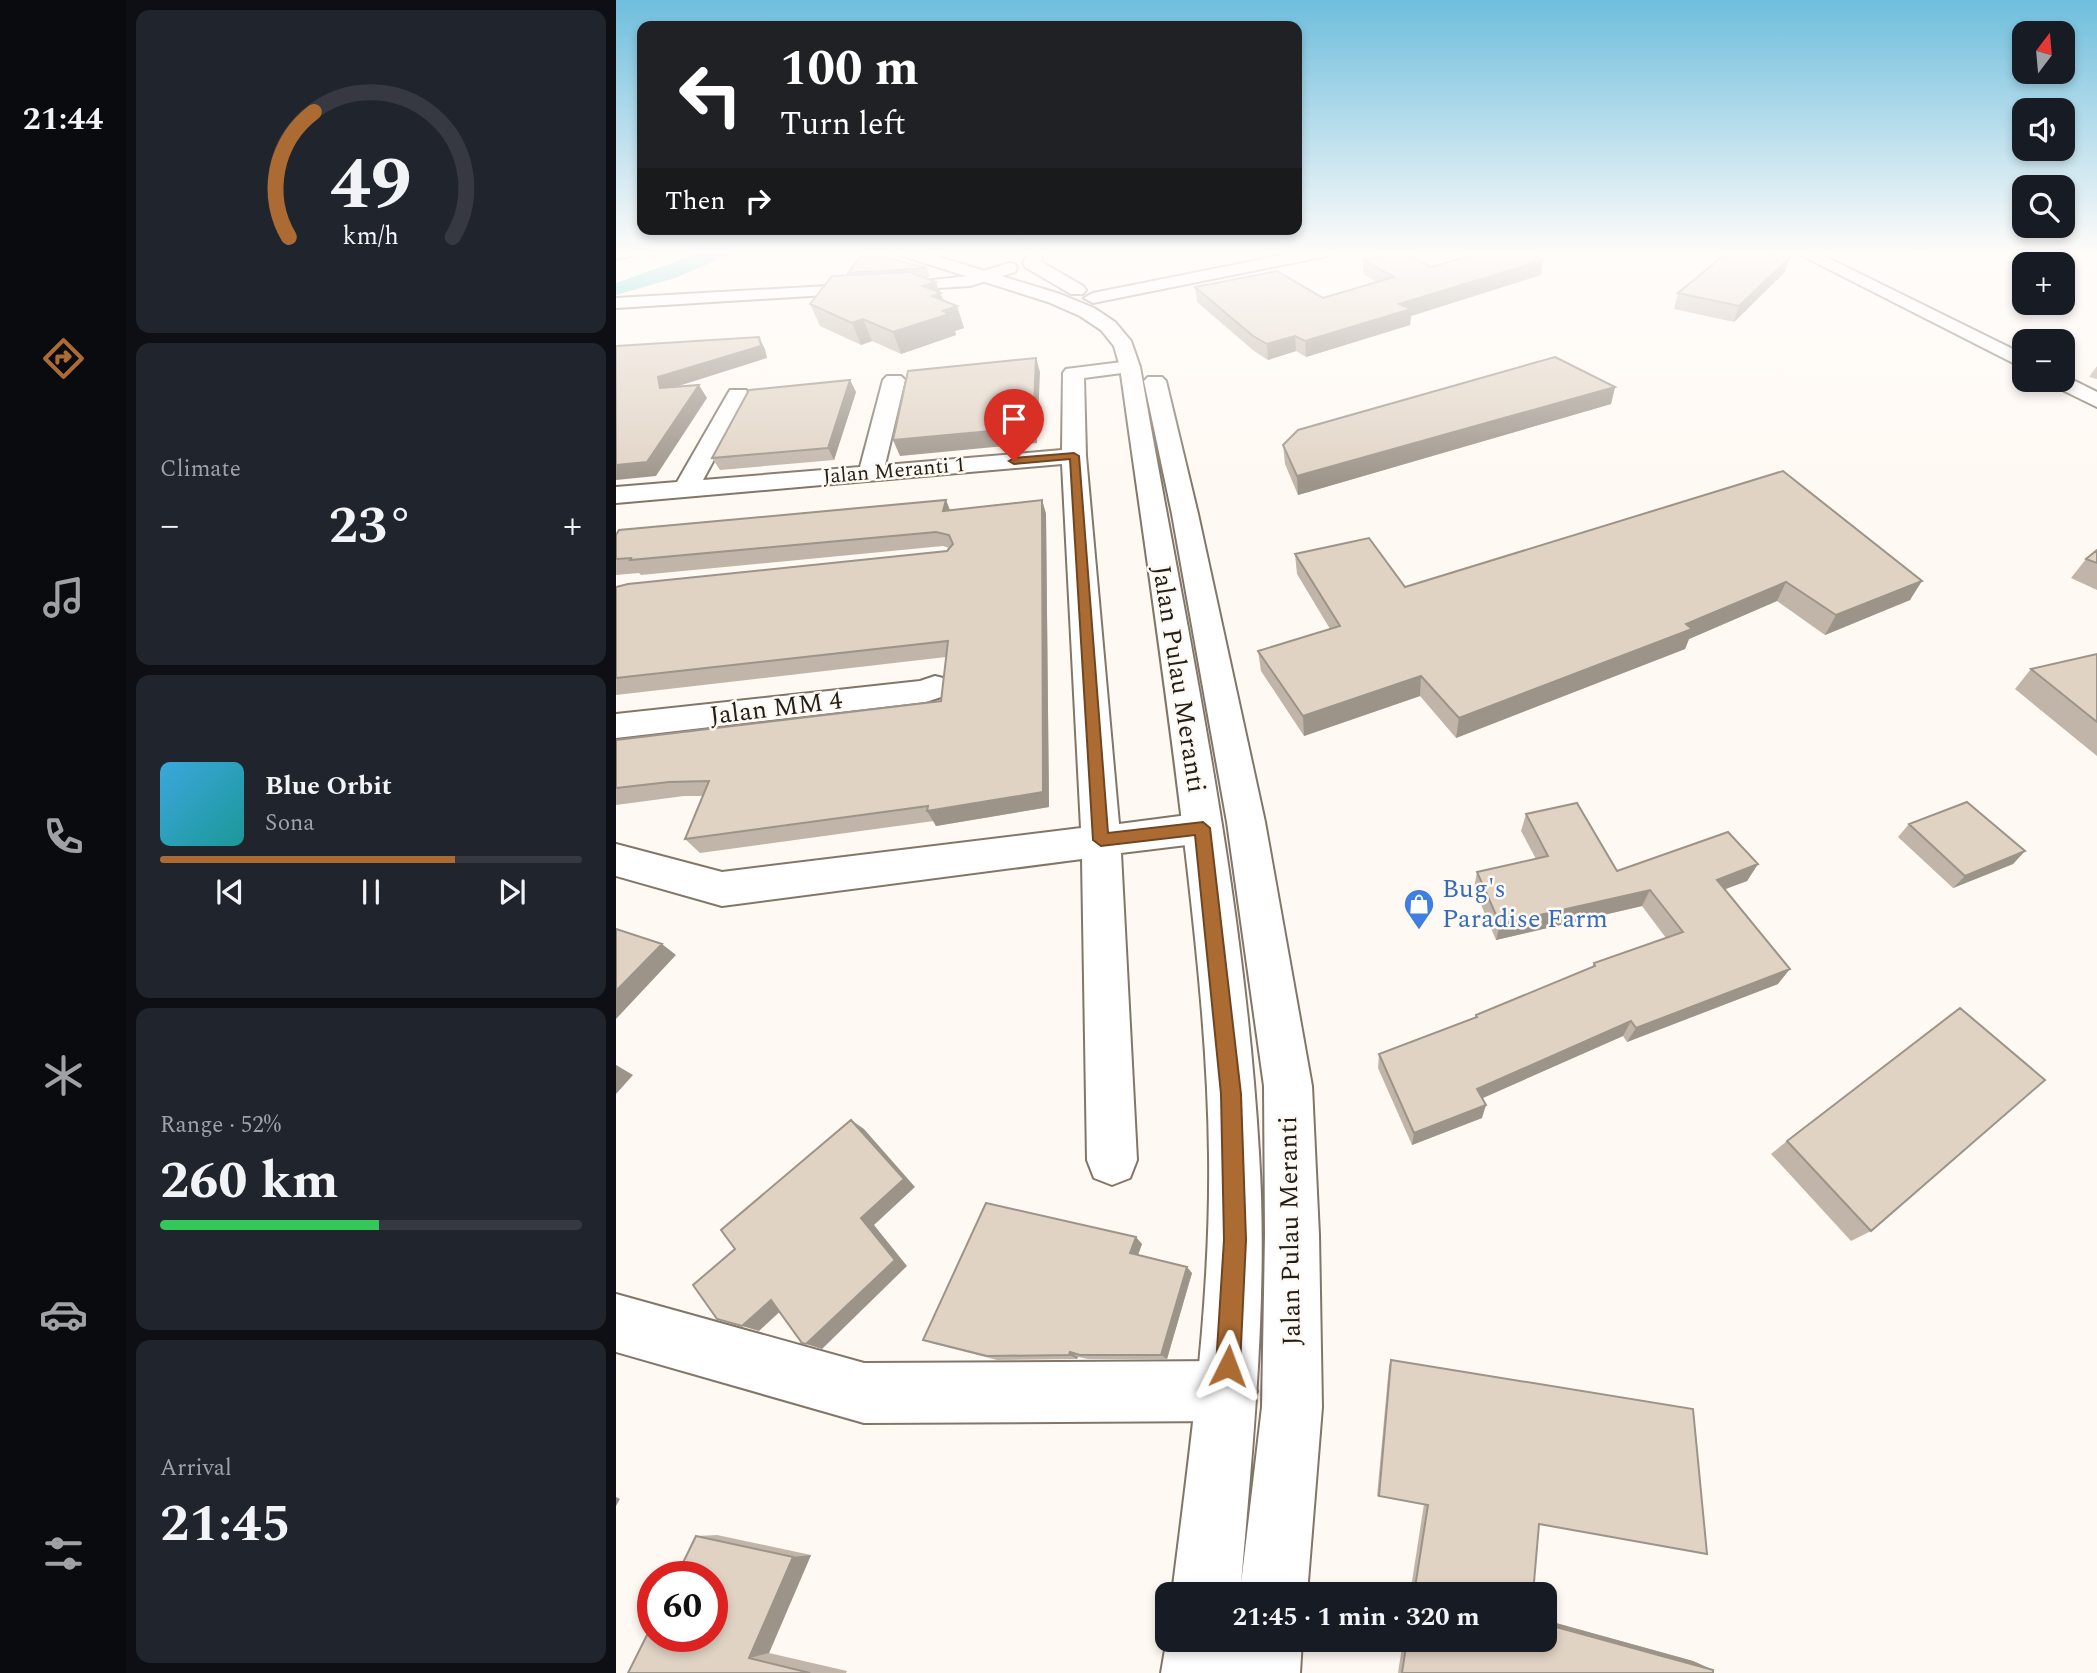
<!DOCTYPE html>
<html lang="en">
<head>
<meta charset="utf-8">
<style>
	:root { --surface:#171b24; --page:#20242c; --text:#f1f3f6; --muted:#9ea1a6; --line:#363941; --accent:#ab6b33 }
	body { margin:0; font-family:Spectral,serif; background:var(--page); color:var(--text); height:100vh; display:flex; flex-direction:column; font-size:26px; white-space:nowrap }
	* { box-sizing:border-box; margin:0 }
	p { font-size:23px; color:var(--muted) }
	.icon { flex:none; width:38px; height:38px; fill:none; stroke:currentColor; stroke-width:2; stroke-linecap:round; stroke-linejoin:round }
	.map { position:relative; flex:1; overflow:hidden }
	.panel { display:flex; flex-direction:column; gap:10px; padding:10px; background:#0d0f14; width:490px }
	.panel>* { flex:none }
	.top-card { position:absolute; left:21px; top:21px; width:665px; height:214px; border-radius:14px; box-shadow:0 4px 10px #0003; background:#202124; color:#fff; overflow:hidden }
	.needle { width:46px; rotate:16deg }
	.tools { position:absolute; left:1396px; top:21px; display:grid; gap:14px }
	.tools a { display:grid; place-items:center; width:63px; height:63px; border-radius:14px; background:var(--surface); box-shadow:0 4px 10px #0003; font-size:35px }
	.speed { position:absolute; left:21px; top:1561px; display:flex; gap:14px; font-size:35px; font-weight:700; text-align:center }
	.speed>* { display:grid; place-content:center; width:91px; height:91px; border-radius:50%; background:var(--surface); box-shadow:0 4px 10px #0003; line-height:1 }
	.speed .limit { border:10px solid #d22; background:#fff; color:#111 }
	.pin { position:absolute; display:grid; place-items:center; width:60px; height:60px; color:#fff; margin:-72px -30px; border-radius:50% 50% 50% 0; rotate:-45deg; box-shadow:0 0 7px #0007 }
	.pin .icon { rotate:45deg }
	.me { position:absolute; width:77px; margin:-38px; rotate:3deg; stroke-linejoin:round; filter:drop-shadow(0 0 5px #0008) }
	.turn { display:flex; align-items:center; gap:24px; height:147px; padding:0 28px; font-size:32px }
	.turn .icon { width:91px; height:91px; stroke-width:2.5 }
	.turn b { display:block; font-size:49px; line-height:60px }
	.then { display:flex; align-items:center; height:66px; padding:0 28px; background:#0003; gap:14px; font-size:26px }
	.big { font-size:52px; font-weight:700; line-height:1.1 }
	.panel .widget { flex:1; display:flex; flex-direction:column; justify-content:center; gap:10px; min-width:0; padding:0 24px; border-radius:14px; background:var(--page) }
	.panel .dial { align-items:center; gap:0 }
	.dial svg { height:182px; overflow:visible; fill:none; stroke:var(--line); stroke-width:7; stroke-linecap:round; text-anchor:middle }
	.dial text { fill:var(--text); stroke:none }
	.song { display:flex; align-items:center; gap:21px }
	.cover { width:84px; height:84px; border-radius:10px; background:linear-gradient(135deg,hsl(200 70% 55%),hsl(180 70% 35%)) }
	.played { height:7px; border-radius:4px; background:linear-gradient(90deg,var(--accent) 70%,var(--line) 70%) }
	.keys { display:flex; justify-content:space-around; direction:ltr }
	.heat { display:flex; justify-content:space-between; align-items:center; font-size:38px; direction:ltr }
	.charge { height:10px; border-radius:5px; background:linear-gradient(90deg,#34c759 52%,var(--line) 0) }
	.trip { position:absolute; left:539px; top:1582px; width:402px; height:70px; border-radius:14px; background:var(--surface); box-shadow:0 4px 10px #0003; font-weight:700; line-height:70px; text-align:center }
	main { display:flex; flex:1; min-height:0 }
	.tabs { display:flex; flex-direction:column; width:126px; justify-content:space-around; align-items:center; background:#090b0e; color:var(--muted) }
	.tabs .icon { width:49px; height:49px }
	.tabs .current { color:var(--accent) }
	.tabs b { font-size:32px; color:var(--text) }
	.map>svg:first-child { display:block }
</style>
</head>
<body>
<main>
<nav class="tabs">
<b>21:44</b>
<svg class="icon current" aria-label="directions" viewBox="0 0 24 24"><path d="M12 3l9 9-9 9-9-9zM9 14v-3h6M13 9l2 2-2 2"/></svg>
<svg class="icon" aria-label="music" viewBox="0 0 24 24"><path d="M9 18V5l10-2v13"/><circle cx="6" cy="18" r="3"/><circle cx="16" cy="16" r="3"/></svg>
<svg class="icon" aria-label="phone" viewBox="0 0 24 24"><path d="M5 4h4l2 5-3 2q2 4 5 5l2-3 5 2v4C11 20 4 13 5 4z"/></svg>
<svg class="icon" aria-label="climate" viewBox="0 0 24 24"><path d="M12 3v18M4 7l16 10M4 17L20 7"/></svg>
<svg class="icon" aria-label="car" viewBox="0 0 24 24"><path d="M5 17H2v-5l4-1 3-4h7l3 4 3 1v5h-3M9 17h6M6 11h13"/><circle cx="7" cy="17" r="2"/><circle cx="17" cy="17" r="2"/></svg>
<svg class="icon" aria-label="filters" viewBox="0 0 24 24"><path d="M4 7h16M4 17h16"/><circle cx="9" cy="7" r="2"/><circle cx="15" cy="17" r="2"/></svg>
</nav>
<section class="panel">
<div class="widget dial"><svg viewBox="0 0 100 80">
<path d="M14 69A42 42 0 1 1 86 69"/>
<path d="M14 69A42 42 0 0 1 25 14" stroke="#ab6b33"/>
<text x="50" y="56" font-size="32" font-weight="700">49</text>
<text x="50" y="72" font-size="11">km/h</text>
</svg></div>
<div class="widget"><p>Climate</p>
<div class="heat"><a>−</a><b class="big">23°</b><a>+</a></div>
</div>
<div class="widget">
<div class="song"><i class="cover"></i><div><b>Blue Orbit</b><p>Sona</p></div></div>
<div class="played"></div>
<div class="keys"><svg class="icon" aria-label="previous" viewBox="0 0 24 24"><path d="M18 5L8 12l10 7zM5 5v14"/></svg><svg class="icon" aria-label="pause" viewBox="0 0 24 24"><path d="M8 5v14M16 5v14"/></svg><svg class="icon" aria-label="next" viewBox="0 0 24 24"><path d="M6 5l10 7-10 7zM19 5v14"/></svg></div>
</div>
<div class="widget"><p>Range · 52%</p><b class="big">260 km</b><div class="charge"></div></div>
<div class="widget"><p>Arrival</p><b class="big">21:45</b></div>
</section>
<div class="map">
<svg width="1481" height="1673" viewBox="0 0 1481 1673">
	<rect width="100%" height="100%" fill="#fff9f3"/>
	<path fill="#58cccc" d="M89,251H122L59,278L0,295V283Z"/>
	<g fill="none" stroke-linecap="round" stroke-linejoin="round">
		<g stroke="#827668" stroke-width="4">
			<path id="minor" d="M687,251H719L711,256L477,303L468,298L477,293Z
				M1177,251H1198L1409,355V369Z
				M393,263L399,264L401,268L399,272L354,286L0,308V298L316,280L352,276Z
				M514,361L521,363L524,367L521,371L468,378L470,456L503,824L587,813L600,818L606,828L600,838L587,843L505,853L521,1160L514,1178L496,1185L478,1178L471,1160L466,859L106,906L0,876V844L106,872L465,828L446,464L0,503V487L61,482L111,395L114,390H130L133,395L87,480L244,467L267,380L271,376H285L289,380L269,465L446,450L447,373L450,369Z
				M1447,375L1481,392V407L1434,384L1430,380H1447Z
				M319,676L331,679L335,687L331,695L310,702L0,738V714L304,681Z
				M0,1294L248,1363L611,1361L632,1370L641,1391L632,1412L611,1421L248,1423L0,1352Z"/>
		</g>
		<g stroke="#827668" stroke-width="4">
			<path id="major" d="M0,251H26L24,254L0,259Z
				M278,251H303L444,294L478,308L499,322L515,341L524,367C570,627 628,889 643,1153C652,1297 637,1441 625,1584L646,1407L649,1235L648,1086L611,822L556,514L528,381L532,377H546L550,381L582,514L649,822L696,1086L703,1235L706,1407L691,1594H556C574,1449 595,1302 593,1155C592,1058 582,961 571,865C552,698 527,533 504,367L498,346L485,330L464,316L432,302L280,254Z
				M414,251H430L424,261L467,286L470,290L467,294H455L409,267L407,263Z
				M551,1638L686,1640L684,1673H545Z"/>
		</g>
		<use href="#minor" fill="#fff" fill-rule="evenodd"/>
		<use href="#major" fill="#fff" fill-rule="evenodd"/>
	</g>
	<path fill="#c1b5a9" d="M1274,251H1310L1306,257Z
		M747,260L815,267L925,275L795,316L794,325L690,357L680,351L652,360L638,351L581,302L579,287L707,298L761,282L747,274Z
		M311,268L314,277L309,278L324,293L328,301L341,306L348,328L339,331L340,335L285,354L256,341L245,345L204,326L194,304L233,275L232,273Z
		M1169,272L1118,322L1058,309L1062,293Z
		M1481,366V379L1473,377Z
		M234,380L240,392L218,460L104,470L96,458Z
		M999,387L995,404L682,495L669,464L667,445Z
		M1167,471L1294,600L1209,635L1161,601L1073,639L1069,649L840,738L804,696L688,736L645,671L642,651L714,629L681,574L679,554L789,587Z
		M426,500L430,514L433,807L320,826L318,821L84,853L69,839L87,796H68L0,805V740L325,701L330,657L0,695V587L331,551L333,548L327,546L25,575L23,573L0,575V535L334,510Z
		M1481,550V590L1455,578L1470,559Z
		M1481,654V756L1399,689L1415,669Z
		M910,814L1001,871L1142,864L1131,881L1109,889L1162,984L1011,1042L1007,1036L866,1098V1118L796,1145L762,1068L763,1054L859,1018L860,1015L976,967L978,963L1050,938L1026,906L880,940L858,888L861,872L920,859L905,831Z
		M1293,824L1409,851L1397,864L1337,888L1282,837Z
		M1171,1141L1255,1231L1235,1241L1155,1154Z
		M526,1244L522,1255L576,1273L551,1359H472L462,1357L461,1359L381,1360L319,1344L307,1340Z
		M775,1360L923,1525L917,1594H794L808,1504L761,1496L773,1366Z
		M101,1535L195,1555L153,1653L231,1671L230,1673H12L80,1536Z
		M929,1620L1077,1661L1097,1670V1673H782L787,1640H929Z"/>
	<path fill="#9d9489" d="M1174,257L1169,272L1118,322L1123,306Z
		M927,260L925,275L795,316L794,325L690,357L689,341L783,304Z
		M320,282L331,310L341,306L348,328L339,331L340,335L285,354L277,332L307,286Z
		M247,319L256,341L245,345L236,323Z
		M679,336L680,351L652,360L651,344Z
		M143,337L149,349L151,358L50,390L44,388L42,377Z
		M420,358L424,372L421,443L284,456L277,440Z
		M234,380L240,392L218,460L212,448Z
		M83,385L91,398L40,476L0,480V465Z
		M999,387L995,404L682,495L681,476Z
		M330,500L336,515L327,511Z
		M426,500L430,514L433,807L320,826L311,811Z
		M1306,581L1294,600L1209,635L1220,615Z
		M1170,582L1161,601L1073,639L1069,649L840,738L843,718Z
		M805,676L804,696L688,736L687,716Z
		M1409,851L1397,864L1337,888L1349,876Z
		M1142,864L1131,881L1091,896L1101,880Z
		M1034,890L1026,906L880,940L884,924Z
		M46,944L60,955L0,1019V991Z
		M1174,969L1162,984L1011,1042L1020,1028Z
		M1015,1021L1007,1036L858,1102L861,1089Z
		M0,1065L17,1075L0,1094Z
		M870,1105L866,1118L796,1145L798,1133Z
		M235,1120L248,1129L299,1187L258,1225L291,1266L206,1349L190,1344L245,1218Z
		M520,1237L526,1244L520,1260L514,1253Z
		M571,1267L576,1273L551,1359L545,1355Z
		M155,1300L171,1305L143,1331L126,1326Z
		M454,1352L462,1357L461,1359L453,1355Z
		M0,1497L4,1499L0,1506Z
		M195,1555L153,1653L133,1658L177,1557Z
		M929,1620L1077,1661L1097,1670L929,1624Z"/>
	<path fill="#e0d3c4" stroke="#9d9489" stroke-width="2" d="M870,251H900L927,260L783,304L795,309L689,341L679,336L651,344L637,336L579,287L661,271L707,298L778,277L747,260L786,252L815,267Z
		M1113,251H1143L1174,257L1123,306L1062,293Z
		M265,256L311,268L232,273L244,257Z
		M293,272L320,282L307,286L325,293L316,296L341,306L327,311L333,314L277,332L247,319L236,323L194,304L216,276Z
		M143,337L145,346L42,377L44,388L83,385L31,462L0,465V346Z
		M939,357L999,387L681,476L667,445L682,430Z
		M420,358L417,427L277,440L292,371Z
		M234,380L212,448L96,458L133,390Z
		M1167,471L1306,581L1220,615L1170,582L1070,624L1076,629L843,718L805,676L687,716L642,651L724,626L679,554L753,538L789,587Z
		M330,500L327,511L426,500L427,792L311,811L312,806L69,839L93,781L53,782L0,788V740L325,701L332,641L0,678V587L12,584L331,551L337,544L333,535L320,532L14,560L15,558L0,559V535L3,530Z
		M1481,550V563L1470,559Z
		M1481,654V722L1415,669Z
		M1351,802L1409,851L1349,876L1293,824Z
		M961,803L1001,871L1112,832L1142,864L1101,880L1174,969L1020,1028L1015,1021L861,1089L870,1105L798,1133L763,1054L861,1017L860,1015L979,966L978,963L1067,932L1034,890L884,924L861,872L932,856L910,814Z
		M0,929L46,944L0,991Z
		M1344,1008L1429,1080L1255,1231L1171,1141Z
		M235,1120L288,1179L245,1218L279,1260L190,1344L186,1343L155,1300L126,1326L101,1319L77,1285L119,1249L105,1230Z
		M370,1203L520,1237L514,1253L571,1267L545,1355H464L454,1352L453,1355L371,1356L307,1340Z
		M775,1360L1077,1409L1091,1554L923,1524L917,1594H798L812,1505L763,1496Z
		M80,1536L177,1557L133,1658L194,1673H12L37,1623V1636H96V1577H60Z
		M929,1624L1097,1670V1673H786L791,1640H929Z"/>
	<linearGradient id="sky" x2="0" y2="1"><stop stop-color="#6ebedd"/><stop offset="0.52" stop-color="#fffcfa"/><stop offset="1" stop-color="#fffcfa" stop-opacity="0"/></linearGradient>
	<rect width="1481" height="485" fill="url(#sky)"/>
	<path fill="#ab6b33" stroke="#6f4621" stroke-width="2" d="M458,453L463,456L492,833L587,822L594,828L625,1094L630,1240L624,1366L621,1374L612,1378L604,1374L600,1366L608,1240L605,1094L579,835L485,846L477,840L454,459L398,464L393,461L398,458Z"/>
	<defs>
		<g id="shop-pin" transform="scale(1.575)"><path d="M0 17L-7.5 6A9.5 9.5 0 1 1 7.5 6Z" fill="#3f7fe0" stroke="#fff9f3"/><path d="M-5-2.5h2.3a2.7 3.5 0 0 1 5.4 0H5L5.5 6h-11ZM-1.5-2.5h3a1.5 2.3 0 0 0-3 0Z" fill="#fff"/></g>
	</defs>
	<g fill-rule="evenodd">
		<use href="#shop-pin" x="803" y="904"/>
	</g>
	<g text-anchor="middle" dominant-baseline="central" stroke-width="5" stroke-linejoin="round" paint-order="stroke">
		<g font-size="21" fill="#231e19" stroke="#fff9f3">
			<text transform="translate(278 471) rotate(-5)">Jalan Meranti 1</text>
		</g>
		<g font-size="26" fill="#231e19" stroke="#fff9f3">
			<text transform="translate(563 679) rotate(81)">Jalan Pulau Meranti</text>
			<text transform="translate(160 708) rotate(-7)">Jalan MM 4</text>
			<text transform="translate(674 1231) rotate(-91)">Jalan Pulau Meranti</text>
		</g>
		<g font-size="26" fill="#366cbe" stroke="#fff9f3" text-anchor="start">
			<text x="826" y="889">Bug's<tspan x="826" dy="30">Paradise Farm</tspan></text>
		</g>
	</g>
</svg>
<div class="tools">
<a><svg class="needle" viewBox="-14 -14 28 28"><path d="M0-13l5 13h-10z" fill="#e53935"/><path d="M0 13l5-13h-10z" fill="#9ea1a6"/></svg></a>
<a><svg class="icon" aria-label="sound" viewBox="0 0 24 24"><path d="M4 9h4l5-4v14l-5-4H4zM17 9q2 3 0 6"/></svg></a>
<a><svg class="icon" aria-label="search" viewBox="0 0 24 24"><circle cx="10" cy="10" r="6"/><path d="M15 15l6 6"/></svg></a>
<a>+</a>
<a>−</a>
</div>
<div class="speed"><div class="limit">60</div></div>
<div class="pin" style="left:398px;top:461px;background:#d93025"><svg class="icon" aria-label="arrive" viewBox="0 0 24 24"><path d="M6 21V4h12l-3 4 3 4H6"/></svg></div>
<svg class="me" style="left:612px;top:1366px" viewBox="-20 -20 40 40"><path d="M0-17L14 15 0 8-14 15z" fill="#ab6b33" stroke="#fff" stroke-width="4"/></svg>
<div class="trip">21:45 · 1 min · 320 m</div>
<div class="top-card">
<div class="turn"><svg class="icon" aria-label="left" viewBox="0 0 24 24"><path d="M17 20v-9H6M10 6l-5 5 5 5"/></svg><div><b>100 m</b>Turn left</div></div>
<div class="then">Then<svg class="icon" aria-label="right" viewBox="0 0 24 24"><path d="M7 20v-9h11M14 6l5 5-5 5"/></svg></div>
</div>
</div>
</main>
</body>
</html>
